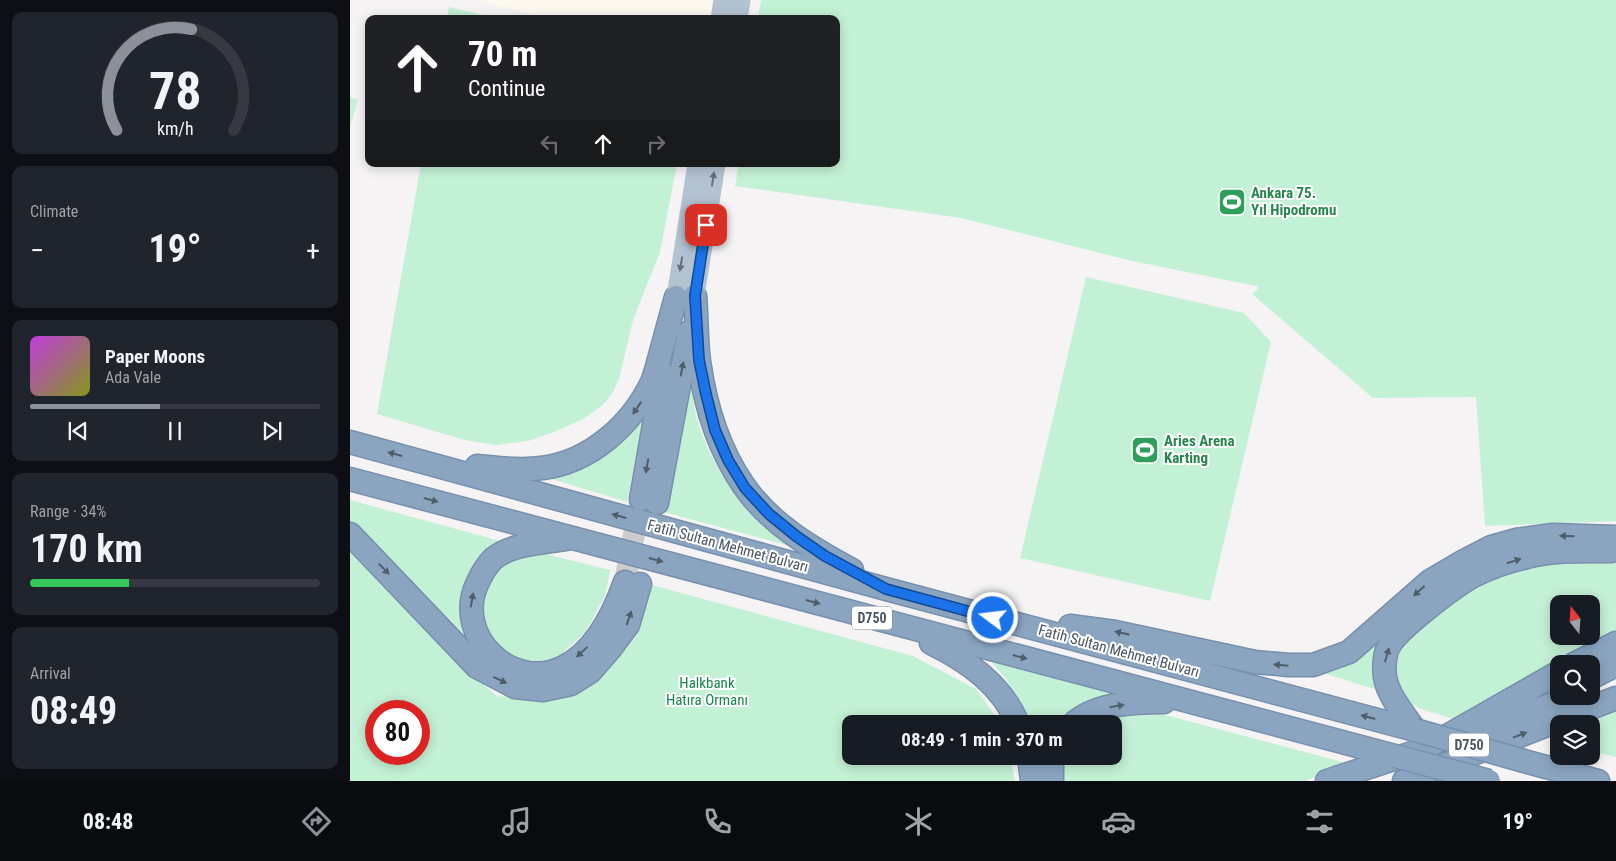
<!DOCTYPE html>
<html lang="en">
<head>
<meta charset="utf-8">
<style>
	:root { --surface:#171b24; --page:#20242c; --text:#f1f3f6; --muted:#9ea1a6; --line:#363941; --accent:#8c9099 }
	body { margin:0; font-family:"Roboto Condensed",sans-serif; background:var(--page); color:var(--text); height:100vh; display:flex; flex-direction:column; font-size:19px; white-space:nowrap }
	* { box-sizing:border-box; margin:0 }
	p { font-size:16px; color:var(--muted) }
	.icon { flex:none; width:28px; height:28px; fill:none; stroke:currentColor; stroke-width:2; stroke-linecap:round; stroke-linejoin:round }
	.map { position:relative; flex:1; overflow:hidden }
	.sheet { display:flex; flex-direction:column; gap:12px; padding:12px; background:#0d0f14; width:350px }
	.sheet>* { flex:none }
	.guide { position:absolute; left:15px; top:15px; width:475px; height:152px; border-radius:10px; box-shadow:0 2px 12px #0003; background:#202124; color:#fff; overflow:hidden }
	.needle { width:32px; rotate:343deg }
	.tools { position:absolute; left:1200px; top:595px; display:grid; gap:10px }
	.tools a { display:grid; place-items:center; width:50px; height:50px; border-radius:10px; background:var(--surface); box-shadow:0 2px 12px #0003; font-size:25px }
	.speed { position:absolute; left:15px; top:700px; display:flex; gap:10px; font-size:25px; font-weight:700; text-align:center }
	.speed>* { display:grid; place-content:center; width:65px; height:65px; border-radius:50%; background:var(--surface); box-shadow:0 2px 12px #0003; line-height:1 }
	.speed .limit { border:8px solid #d22; background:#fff; color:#111 }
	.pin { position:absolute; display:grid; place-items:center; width:42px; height:42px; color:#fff; margin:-21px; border-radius:10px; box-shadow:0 2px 8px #0006 }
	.me { position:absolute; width:55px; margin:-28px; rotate:285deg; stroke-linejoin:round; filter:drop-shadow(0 0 4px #0008) }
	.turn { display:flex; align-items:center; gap:18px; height:105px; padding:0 20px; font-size:22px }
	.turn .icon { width:65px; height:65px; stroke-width:2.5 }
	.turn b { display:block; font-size:35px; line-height:42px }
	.lanes { display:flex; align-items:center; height:48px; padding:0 20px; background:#0003; justify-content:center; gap:25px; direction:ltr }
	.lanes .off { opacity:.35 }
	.big { font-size:38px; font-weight:700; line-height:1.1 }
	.sheet .tile { flex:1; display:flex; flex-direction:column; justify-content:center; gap:8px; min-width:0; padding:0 18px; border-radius:10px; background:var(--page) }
	.sheet .dial { align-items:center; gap:0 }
	.dial svg { height:130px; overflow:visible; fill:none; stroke:var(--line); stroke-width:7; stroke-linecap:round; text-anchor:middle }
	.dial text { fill:var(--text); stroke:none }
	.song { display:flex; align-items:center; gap:15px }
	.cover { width:60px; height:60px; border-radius:8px; background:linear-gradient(135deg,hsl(290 70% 55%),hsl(70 70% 35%)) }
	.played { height:5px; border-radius:2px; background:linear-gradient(90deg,var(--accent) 45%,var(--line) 45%) }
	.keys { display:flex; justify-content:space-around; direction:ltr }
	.heat { display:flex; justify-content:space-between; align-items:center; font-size:28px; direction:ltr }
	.charge { height:8px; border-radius:4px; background:linear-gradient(90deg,#34c759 34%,var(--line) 0) }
	.trip { position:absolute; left:492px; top:715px; width:280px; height:50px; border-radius:10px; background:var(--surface); box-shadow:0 2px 12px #0003; font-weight:700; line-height:50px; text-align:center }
	.tab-bar { display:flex; height:80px; justify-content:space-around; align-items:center; background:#090b0e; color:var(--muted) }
	.tab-bar .icon { width:35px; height:35px }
	.tab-bar .selected { color:var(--accent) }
	.tab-bar b { font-size:22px; color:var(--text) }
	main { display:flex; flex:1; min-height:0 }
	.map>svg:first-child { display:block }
</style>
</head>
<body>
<main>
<section class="sheet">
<div class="tile dial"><svg viewBox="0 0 100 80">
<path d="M14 69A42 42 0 1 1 86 69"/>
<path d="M14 69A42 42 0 0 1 60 7" stroke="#8c9099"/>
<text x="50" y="56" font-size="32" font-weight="700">78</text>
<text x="50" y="72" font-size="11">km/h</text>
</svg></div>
<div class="tile"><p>Climate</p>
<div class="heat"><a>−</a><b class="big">19°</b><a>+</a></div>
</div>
<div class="tile">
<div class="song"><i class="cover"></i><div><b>Paper Moons</b><p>Ada Vale</p></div></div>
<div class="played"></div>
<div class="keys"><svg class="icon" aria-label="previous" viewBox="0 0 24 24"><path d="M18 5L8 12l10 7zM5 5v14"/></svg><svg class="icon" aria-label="pause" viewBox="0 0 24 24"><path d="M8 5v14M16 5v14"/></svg><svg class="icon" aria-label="next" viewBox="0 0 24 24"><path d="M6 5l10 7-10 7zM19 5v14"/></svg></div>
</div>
<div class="tile"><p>Range · 34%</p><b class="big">170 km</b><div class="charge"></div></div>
<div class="tile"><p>Arrival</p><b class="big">08:49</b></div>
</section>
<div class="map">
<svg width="1266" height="781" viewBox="0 0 1266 781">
	<rect width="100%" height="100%" fill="#f5f3f3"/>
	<path fill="#fdf9ef" d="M126,0H365L362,19H201Z"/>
	<path fill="#c3f1d5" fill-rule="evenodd" d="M411,0H1266V521L1135,526L1126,397L1023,398L902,294L908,288L906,286L778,260L611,218L385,186L389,164H486V19H408Z
		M99,7L150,19H97Z
		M0,97L8,100L0,126Z
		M71,164H327L310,252L283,320L269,379L263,392L253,405L233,419L204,432L178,441L146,445L115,440L27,414Z
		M736,277L894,313L921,342L860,601L670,558Z
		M340,373C342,388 343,404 347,419C363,475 396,510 440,546L314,512Z
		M298,397L277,502L186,474L220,465Z
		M0,500L154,542C146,547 135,553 128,560C103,588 110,618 120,649L0,525Z
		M0,547L108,663L147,696L202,701L243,684L286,637L302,585L563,656L626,689L651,724H501V756H660L665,781H0ZM26,711H69V754H26Z
		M1187,549L1050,626L1030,691L967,671L1033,632Z
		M188,552L260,570L255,596L236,631L206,659L182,664L155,658L130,622L133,581L157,559Z
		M1266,557V638L1107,720L1074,710L1054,701L1044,685L1041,658L1055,636L1094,603L1163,567ZM1209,604H1241V636H1209Z
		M635,654L756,685L761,697L720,715L711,724H675L657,680Z
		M1266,710V757L1241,751V724H1231Z
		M804,712L1000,764L955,781H713V765L715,756H764V724H741L766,714Z"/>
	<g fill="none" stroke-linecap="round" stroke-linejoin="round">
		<path stroke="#caccce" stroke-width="22" stroke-dasharray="22 11" stroke-linecap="butt" d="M275,582L290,502"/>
		<g stroke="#7690ad" stroke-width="25">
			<path id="highway" d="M345,296C347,318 346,340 349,361C355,405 369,450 394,486C420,524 463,549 502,570
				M0,442L536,589L1065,730
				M127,466C149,468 170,471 192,468C241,462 282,424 302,382C306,373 308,362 311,352C316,334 321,315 326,297
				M0,479L1045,756
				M291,499L313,374
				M307,503L339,332
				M0,534L127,667L165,687L193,690L221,684L240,672L260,649L278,625L290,584
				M216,539C193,543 162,543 143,559C136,566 131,575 127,584C103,637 163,693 214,667C246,651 264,613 275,582
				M720,626L765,632L905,662L939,665H963L999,652L1080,581L1114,561L1141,547L1166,540L1203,535L1266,537
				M581,643C618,661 652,685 668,724
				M1224,664L1266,643
				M1241,678L1266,665
				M723,724C746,703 785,702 814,702
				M1065,730C1054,714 1038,696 1035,677C1034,669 1034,659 1037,650C1044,631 1104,587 1123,576C1139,568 1159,561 1177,557C1204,550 1233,551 1261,551
				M1120,734L1225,696
				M679,756L682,781
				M1174,761L1248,781
				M702,781V764L704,756
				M977,781L1074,749L1209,672
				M1054,781L1266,698"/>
		</g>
		<path stroke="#b3c2d1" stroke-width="19" d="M370,19L373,0
			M388,19L391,0
			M345,296L366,164
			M326,297L347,164"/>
		<use href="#highway" stroke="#8ba5c1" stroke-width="22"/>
		<g stroke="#7690ad" stroke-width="25" stroke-linecap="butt">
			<path id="highway-bridge" d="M1065,730L1174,761
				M1045,756L1139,781"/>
		</g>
		<use href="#highway-bridge" stroke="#8ba5c1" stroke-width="22"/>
	</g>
	<defs><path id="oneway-solid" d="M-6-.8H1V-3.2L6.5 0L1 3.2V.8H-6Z" transform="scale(1.25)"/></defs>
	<g fill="#64717d">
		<use href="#oneway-solid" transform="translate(363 179) rotate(-81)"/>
		<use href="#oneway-solid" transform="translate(331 264) rotate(99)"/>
	</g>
	<g fill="#505e6b">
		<use href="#oneway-solid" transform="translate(332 369) rotate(-79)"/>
		<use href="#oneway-solid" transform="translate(287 408) rotate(125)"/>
		<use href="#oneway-solid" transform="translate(45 454) rotate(-165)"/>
		<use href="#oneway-solid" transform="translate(297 466) rotate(100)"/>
		<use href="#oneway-solid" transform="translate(81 500) rotate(15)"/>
		<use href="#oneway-solid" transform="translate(269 516) rotate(-165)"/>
		<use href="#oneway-solid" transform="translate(1217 536) rotate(-179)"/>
		<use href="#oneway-solid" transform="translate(306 560) rotate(15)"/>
		<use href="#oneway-solid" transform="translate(1164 561) rotate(-18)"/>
		<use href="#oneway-solid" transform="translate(34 569) rotate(46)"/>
		<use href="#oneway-solid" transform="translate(1069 591) rotate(138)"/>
		<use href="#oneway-solid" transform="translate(122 600) rotate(-80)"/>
		<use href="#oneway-solid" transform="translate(463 602) rotate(15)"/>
		<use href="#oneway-solid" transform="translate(279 618) rotate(-71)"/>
		<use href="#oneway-solid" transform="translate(772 633) rotate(-168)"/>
		<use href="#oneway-solid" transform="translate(232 652) rotate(137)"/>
		<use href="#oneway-solid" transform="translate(1037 655) rotate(-74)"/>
		<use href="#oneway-solid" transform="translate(670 657) rotate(15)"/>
		<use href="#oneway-solid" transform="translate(931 665) rotate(-175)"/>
		<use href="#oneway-solid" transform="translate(150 680) rotate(25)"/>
		<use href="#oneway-solid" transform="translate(767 706) rotate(-9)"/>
		<use href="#oneway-solid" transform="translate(1018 717) rotate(-165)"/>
		<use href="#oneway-solid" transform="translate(1170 735) rotate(-21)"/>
	</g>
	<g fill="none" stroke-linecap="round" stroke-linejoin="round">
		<g stroke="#114b97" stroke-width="12">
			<path id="route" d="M356,225L345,296L349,360L356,394L365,430L378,460L395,488L419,514L446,536L475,556L536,589L643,618"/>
		</g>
		<use href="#route" stroke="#1a73e8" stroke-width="9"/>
	</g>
	<defs>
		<g id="stadium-square" transform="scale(1.4375)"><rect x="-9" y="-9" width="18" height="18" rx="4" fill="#2e9e5b" stroke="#fff"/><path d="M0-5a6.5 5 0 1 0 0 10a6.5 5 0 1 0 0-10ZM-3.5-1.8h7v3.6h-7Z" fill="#fff"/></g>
	</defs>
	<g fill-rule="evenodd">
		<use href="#stadium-square" x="882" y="202"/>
		<use href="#stadium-square" x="795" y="450"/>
	</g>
	<g text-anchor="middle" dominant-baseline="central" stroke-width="4" stroke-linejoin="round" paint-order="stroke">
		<g fill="#fff" stroke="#808990" stroke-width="1">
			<rect x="502" y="606.5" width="40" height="23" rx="4"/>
			<rect x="1099" y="733.5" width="40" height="23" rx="4"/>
		</g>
		<g font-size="14" font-weight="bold" fill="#4a5661">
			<text x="522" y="618">D750</text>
			<text x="1119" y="745">D750</text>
		</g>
		<g font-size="15" font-weight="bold" fill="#27864d" stroke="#fff" text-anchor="start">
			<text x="901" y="193">Ankara 75.<tspan x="901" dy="17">Yıl Hipodromu</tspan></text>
			<text x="814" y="441">Aries Arena<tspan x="814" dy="17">Karting</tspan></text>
		</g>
		<g font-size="15" fill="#4a5661" stroke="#fff">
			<text transform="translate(378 546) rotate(15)">Fatih Sultan Mehmet Bulvarı</text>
			<text transform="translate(769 651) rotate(15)">Fatih Sultan Mehmet Bulvarı</text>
		</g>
		<g font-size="15" fill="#17864f" stroke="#fff">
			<text x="357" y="683">Halkbank<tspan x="357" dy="17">Hatıra Ormanı</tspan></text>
		</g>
	</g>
</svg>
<div class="tools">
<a><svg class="needle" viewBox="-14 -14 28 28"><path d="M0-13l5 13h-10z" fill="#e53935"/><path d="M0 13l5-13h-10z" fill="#9ea1a6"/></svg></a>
<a><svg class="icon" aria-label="search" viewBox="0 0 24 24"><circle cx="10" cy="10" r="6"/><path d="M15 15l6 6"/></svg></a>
<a><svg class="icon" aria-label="layers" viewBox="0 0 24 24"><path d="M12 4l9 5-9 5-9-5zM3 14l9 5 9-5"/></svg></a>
</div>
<div class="speed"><div class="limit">80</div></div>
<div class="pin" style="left:356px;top:225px;background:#d93025"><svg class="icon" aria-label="arrive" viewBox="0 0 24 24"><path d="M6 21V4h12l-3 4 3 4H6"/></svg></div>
<svg class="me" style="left:643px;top:618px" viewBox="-20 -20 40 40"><circle r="17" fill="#1a73e8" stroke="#fff" stroke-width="3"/><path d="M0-11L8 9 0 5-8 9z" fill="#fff"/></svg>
<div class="trip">08:49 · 1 min · 370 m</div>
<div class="guide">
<div class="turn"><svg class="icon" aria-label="ahead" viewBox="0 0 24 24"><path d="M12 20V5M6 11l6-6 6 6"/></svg><div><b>70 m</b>Continue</div></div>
<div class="lanes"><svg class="icon off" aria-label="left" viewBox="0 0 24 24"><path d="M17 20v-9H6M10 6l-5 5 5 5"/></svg><svg class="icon" aria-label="ahead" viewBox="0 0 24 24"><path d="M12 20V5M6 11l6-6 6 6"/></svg><svg class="icon off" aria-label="right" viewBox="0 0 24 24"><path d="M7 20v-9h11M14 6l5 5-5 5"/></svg></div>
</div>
</div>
</main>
<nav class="tab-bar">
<b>08:48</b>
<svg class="icon selected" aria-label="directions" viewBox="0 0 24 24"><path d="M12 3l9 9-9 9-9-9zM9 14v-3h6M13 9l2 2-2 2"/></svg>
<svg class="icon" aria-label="music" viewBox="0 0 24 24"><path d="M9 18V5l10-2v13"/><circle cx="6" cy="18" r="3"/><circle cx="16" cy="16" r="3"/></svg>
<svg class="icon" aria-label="phone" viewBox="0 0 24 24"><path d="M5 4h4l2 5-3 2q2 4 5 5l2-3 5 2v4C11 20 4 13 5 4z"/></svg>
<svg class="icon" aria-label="climate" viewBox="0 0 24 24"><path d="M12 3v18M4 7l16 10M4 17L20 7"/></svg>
<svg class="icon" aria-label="car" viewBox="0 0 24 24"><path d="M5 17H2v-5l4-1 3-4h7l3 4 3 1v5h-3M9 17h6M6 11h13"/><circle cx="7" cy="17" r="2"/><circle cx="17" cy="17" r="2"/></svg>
<svg class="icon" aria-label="filters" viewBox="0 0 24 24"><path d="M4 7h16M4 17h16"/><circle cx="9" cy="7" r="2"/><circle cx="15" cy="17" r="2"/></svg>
<b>19°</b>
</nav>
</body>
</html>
